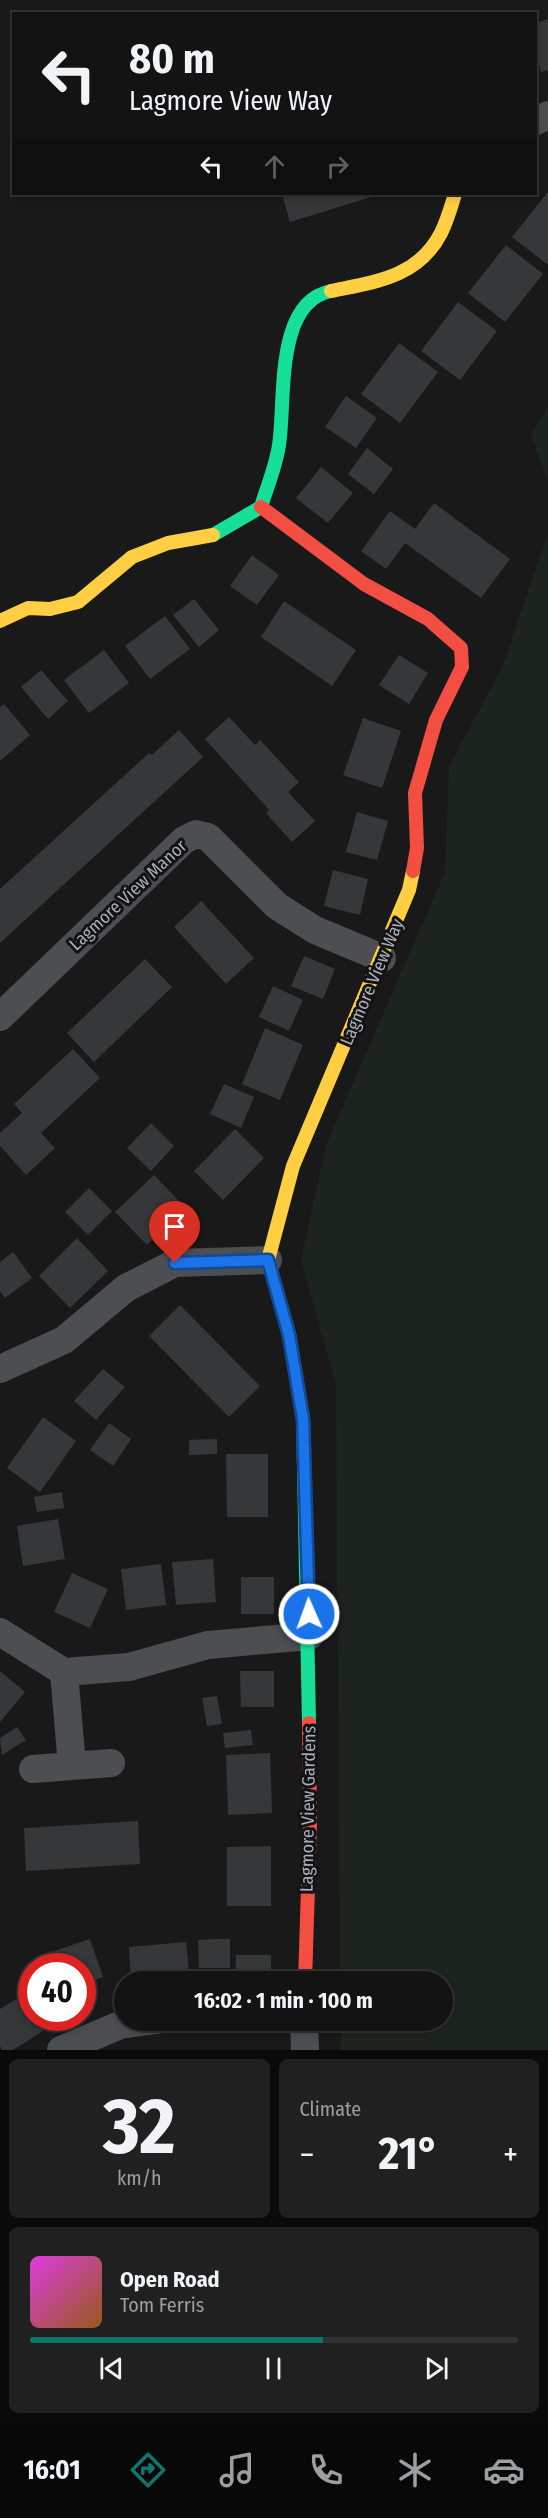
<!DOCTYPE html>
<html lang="en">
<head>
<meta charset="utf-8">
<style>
	:root { --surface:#131313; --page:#202021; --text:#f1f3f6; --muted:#9d9ea0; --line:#323233; --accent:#0f766e }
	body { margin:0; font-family:"Fira Sans Condensed",sans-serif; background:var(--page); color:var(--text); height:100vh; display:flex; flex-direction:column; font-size:22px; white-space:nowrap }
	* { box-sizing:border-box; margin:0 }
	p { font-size:20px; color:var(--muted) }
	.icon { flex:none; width:33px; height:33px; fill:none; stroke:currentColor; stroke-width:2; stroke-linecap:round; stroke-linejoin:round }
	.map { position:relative; height:2050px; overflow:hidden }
	.details { display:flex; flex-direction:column; gap:9px; padding:9px; background:#0a0a0a; flex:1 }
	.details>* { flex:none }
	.top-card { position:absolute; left:12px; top:12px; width:525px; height:183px; border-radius:0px; box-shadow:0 3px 9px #0003,0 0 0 2px var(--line); background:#131313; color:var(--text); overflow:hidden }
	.speed { position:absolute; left:18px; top:1953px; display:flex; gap:12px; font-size:30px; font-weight:700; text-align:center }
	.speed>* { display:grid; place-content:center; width:78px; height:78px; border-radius:50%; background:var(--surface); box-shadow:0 3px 9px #0003,0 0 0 2px var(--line); line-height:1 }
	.speed .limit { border:9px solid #d22; background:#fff; color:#111 }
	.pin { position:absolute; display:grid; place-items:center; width:51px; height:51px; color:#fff; margin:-62px -26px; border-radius:50% 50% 50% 0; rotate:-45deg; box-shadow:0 0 6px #0007 }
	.pin .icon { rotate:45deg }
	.me { position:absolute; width:66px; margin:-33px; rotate:358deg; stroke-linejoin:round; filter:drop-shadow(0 0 4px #0008) }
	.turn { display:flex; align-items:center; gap:21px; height:126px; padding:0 18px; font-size:27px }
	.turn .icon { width:78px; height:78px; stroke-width:2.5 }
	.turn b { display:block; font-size:42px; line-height:51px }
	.lanes { display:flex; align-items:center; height:57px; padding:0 18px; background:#0003; justify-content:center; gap:30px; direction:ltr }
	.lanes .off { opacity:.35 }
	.big { font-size:45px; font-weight:700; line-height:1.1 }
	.details .card { flex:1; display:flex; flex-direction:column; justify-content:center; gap:9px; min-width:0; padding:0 21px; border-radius:9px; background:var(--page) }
	.details .dial { align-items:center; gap:0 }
	.dial b { font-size:78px; line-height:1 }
	.song { display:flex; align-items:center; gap:18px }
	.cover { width:72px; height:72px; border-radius:9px; background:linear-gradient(135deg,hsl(300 70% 55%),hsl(30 70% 35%)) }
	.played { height:6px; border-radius:3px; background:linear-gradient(90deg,var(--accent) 60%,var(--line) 60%) }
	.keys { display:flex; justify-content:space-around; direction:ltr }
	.heat { display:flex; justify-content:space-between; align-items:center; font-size:33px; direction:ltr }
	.details .tiles { flex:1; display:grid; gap:9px; grid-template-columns:1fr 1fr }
	.card:last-child { grid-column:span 2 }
	.trip { position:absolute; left:114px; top:1971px; width:339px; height:60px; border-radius:30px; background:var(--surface); box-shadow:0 3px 9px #0003,0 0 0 2px var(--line); font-weight:700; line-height:60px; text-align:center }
	.tab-bar { display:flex; height:96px; justify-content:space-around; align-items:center; background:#080808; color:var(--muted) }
	.tab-bar .icon { width:42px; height:42px }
	.tab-bar .active { color:var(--accent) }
	.tab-bar b { font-size:27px; color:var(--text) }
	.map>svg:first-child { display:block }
</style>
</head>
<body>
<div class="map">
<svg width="548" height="2050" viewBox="0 0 548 2050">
	<rect width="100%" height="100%" fill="#191919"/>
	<path fill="#1d231e" d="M548,407V482L531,434Z
		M548,533V2050H341L340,2021L442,2020V1982L340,1981L336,1384L301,1260L326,1145L445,872L449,766L502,668Z"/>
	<path fill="#363739" d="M548,19V70L541,72L536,54V23Z
		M548,192V265L512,237Z
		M282,194H381L290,222Z
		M506,245L543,274L505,322L468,293Z
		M458,302L497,331L460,380L421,351Z
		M399,343L438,372L400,423L361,394Z
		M346,396L377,418L356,448L325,427Z
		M367,448L393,469L374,494L348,474Z
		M321,467L353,493L328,523L296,498Z
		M434,503L510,559L481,598L405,543L386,569L361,551L390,511L415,529Z
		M252,555L279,575L257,605L230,586Z
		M194,599L219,630L199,647L173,615Z
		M284,601L356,650L332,686L261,637Z
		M165,616L190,649L150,679L125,646Z
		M104,650L129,683L89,713L64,680Z
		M399,655L428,673L409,704L379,685Z
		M41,670L68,701L48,719L21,687Z
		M4,704L30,735L0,761V707Z
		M229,717L255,745L260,740L299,782L288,792L315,821L292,842L266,813L269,810L205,739Z
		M363,718L401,731L382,788L343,775Z
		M179,730L203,757L0,943V889L149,753L152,755Z
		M357,812L388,821L377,860L346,852Z
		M333,870L368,879L360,915L324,906Z
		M201,901L254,958L226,984L174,927Z
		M304,956L335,969L323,999L291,986Z
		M145,959L172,987L94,1062L67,1033Z
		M273,986L303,1000L289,1031L259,1017Z
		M265,1028L303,1045L280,1100L242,1084Z
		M73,1049L100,1078L41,1133L55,1148L26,1175L0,1146V1133L22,1113L14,1104Z
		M224,1084L254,1097L241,1128L210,1114Z
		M151,1123L174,1146L151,1171L127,1148Z
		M235,1129L264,1158L223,1200L194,1171Z
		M154,1175L185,1207L147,1245L115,1212Z
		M89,1188L112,1211L88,1235L65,1212Z
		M77,1238L108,1271L70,1308L39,1276Z
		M13,1252L32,1278L5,1298L0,1291V1262Z
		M180,1305L260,1386L229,1417L149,1336Z
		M103,1369L125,1387L96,1420L74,1401Z
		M43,1417L76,1441L40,1492L7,1468Z
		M109,1423L131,1439L113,1466L90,1450Z
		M217,1439V1454L189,1455V1440Z
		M226,1454H268V1517H227Z
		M62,1492L64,1508L37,1512L34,1497Z
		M58,1519L65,1559L23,1566L17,1526Z
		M213,1559L216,1602L176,1605L172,1562Z
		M161,1564L166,1605L126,1610L121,1569Z
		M72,1573L108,1589L90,1628L54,1612Z
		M241,1577H274V1614H241Z
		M0,1671L25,1692L0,1722Z
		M240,1671H274V1707H241Z
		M217,1696L222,1724L207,1726L202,1698Z
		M17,1727L26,1740L2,1755L0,1738Z
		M251,1730L253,1745L225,1748L223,1733Z
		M270,1753L272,1813L228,1815L226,1755Z
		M138,1821L140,1864L26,1871L24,1828Z
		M271,1846V1906H227V1847Z
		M90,1939L103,1977L82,1984V1966H59L54,1951Z
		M214,1939H230V1968H199L198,1940Z
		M186,1942L190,1982H131L129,1947Z
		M236,1955H271V1982H235Z
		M32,1989V2018H51L54,2024L13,2050H2L0,2046V2009Z"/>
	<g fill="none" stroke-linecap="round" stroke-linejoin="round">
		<path stroke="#4d4e52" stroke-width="28" d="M536,121L548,115
			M0,1017L184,840L196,834L208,837L277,906L315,930L382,958
			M0,1369L64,1340L126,1288L175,1263L268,1260
			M0,1632L64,1672L129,1667L208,1645L309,1636
			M64,1672L72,1766
			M33,1769L111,1763
			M304,2020L305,2050
			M61,2050L120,2025L156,2020"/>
		<path stroke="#16e098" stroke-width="14" d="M213,535L261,507C267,487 276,466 279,445C286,401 274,302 331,291
			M268,1260L289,1334L303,1419L309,1723"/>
		<path stroke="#ffcf43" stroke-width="14" d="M331,291C374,282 418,278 441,233C447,221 451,207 455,194
			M0,621L28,608L50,609L78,602L132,557L168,543L213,535
			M268,1260L293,1166L409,890L413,871"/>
		<path stroke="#f24e42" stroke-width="14" d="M261,507L364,584L428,619L461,648L462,667L436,720L415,793L417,848L413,871
			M305,1982L310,1824L309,1723"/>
	</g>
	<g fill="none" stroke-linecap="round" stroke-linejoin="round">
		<g stroke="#114b97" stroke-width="15">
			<path id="route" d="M175,1263L268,1260L289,1335L303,1419L309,1614"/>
		</g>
		<use href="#route" stroke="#1a73e8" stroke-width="10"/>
	</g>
	<g text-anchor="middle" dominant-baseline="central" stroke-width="6" stroke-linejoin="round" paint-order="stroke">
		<g font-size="18" fill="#aaafb9" stroke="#131315">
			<text transform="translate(128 895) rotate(-43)">Lagmore View Manor</text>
			<text transform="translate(372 982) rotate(-67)">Lagmore View Way</text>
			<text transform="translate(308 1809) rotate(-89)">Lagmore View Gardens</text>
		</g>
	</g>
</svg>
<div class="speed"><div class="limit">40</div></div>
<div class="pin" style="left:175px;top:1263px;background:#d93025"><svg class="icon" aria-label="arrive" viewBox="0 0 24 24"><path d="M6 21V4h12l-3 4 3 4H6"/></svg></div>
<svg class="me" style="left:309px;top:1614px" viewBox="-20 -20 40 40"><circle r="17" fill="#1a73e8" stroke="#fff" stroke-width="3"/><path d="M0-11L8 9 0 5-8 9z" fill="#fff"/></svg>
<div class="trip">16:02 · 1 min · 100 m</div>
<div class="top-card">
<div class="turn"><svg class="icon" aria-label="left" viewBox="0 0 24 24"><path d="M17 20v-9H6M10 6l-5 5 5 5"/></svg><div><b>80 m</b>Lagmore View Way</div></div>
<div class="lanes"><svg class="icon" aria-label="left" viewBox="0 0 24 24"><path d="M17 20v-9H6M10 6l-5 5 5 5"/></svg><svg class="icon off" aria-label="ahead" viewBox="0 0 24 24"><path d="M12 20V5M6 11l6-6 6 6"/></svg><svg class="icon off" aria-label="right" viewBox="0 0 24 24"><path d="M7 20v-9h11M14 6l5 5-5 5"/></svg></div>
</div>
</div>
<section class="details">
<div class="tiles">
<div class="card dial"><b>32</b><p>km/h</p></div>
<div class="card"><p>Climate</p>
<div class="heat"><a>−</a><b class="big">21°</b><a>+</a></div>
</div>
<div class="card">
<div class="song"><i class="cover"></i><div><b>Open Road</b><p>Tom Ferris</p></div></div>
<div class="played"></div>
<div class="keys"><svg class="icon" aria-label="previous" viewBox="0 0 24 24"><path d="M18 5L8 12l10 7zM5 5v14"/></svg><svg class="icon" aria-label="pause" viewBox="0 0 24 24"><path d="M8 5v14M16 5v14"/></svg><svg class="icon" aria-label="next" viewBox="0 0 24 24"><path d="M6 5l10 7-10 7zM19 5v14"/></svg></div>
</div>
</div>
</section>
<nav class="tab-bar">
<b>16:01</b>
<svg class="icon active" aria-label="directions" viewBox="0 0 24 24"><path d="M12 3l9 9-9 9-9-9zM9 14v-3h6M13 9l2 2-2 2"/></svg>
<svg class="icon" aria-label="music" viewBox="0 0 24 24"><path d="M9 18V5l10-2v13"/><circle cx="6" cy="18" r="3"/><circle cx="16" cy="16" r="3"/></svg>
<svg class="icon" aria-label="phone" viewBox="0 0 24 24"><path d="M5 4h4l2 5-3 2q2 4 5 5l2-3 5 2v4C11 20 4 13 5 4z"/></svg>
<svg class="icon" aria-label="climate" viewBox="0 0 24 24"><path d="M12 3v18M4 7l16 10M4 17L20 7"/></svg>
<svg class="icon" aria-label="car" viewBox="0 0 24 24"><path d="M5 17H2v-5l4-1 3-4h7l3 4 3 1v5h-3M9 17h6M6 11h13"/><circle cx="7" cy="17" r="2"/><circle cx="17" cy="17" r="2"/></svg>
</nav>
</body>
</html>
